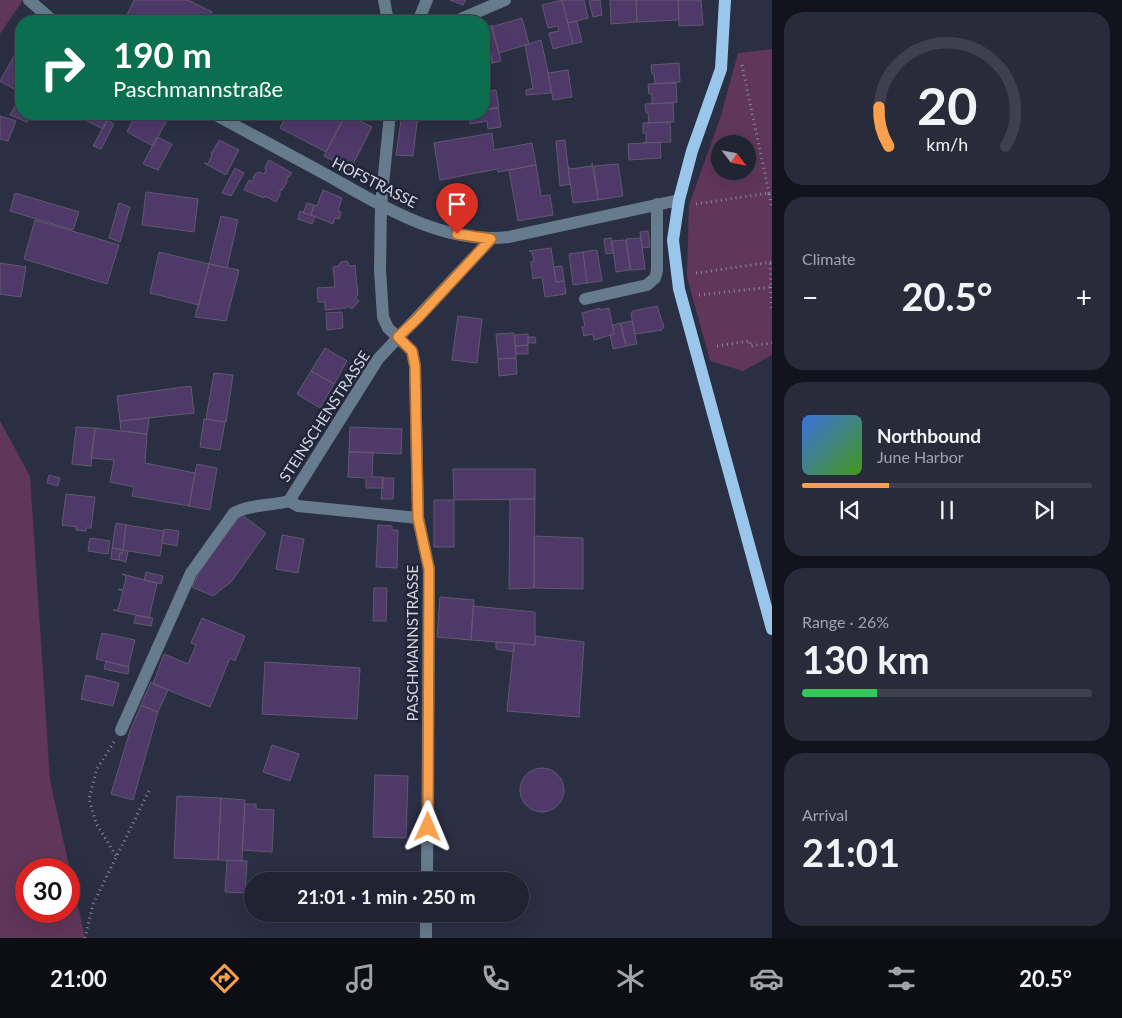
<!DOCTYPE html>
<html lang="en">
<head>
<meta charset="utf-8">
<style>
	:root { --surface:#202332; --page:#282b3a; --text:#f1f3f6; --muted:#a2a4ac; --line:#3d404d; --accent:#f9a04d }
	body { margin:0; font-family:Lato,sans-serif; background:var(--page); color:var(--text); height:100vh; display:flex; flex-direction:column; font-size:19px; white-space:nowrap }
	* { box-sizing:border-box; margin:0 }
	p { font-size:16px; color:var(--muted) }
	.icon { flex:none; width:28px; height:28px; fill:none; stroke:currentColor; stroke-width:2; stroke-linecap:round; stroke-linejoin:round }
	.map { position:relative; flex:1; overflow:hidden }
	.details { display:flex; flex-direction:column; gap:12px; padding:12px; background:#12131c; width:350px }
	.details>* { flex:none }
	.hud { position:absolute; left:15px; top:15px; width:475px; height:105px; border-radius:20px; box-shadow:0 5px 20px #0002,0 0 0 1px var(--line); background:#0b6e4f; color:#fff; overflow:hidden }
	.needle { width:32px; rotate:122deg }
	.controls { position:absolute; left:711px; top:135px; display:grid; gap:10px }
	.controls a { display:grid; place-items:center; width:45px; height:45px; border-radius:50%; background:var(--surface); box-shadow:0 5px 20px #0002,0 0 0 1px var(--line); font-size:25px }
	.speed { position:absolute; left:15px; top:858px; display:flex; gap:10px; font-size:25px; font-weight:700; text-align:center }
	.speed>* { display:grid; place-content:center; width:65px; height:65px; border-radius:50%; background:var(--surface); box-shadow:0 5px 20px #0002,0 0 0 1px var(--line); line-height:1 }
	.speed .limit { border:8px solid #d22; background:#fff; color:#111 }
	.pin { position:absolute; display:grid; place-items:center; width:42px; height:42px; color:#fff; margin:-51px -21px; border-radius:50% 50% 50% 0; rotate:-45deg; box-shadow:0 0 5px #0007 }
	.pin .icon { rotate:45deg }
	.me { position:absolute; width:55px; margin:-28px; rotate:1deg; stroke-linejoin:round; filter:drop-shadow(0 0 4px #0008) }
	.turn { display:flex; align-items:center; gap:18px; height:105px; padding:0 15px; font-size:22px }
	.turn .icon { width:65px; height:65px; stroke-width:2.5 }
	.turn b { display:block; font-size:35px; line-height:42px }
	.big { font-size:38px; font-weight:700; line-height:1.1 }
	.details .widget { flex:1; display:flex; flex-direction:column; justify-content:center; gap:8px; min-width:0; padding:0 18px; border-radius:20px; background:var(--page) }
	.details .dial { align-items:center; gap:0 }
	.dial svg { height:130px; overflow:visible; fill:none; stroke:var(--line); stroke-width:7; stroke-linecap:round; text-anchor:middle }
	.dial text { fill:var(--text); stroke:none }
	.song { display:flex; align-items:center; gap:15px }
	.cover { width:60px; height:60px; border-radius:8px; background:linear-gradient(135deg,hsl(220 70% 55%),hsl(100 70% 35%)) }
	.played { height:5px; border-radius:2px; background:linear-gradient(90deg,var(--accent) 30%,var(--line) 30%) }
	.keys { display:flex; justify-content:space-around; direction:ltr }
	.heat { display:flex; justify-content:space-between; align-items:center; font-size:28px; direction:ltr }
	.charge { height:8px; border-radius:4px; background:linear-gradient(90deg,#34c759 26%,var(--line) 0) }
	.trip { position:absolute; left:244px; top:872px; width:285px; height:50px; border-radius:25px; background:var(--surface); box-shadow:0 5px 20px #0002,0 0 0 1px var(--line); font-weight:700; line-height:50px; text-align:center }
	.tab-bar { display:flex; height:80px; justify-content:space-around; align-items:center; background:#0d0e14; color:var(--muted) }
	.tab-bar .icon { width:35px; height:35px }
	.tab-bar .active { color:var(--accent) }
	.tab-bar b { font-size:22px; color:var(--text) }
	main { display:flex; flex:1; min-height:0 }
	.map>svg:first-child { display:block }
</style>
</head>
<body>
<main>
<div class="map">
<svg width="772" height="938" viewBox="0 0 772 938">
	<rect width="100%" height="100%" fill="#2a2f43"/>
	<path fill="#60365a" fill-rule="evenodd" d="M0,0H23L0,34Z
		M772,49V355L743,371L710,361L687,277L689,205L721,116L738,53ZM720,144H748V171H720Z
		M0,421L30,476L50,780L85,938H0ZM26,869H69V911H26Z"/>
	<path fill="#4e3969" stroke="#61596f" d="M134,0H188L212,12L207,21H135L126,17Z
		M450,0H466L463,5Z
		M562,0L573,44L553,49L549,33L559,31L558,26L548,28L542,5Z
		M562,0H584L588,18L568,23Z
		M600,0L602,15L593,17L589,1Z
		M610,0H636L637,22L611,24Z
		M636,0H678L679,20L637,22Z
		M678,0H701L703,25L679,26Z
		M247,14L270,21H245Z
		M522,18L529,44L499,53L491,27Z
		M577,21L582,42L573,44L568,23Z
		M492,25L501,61L493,63L484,28Z
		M484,33H485L493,63L485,65Z
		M541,40L548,72L551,93L526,95V90L533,88L525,45Z
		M14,56L21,60V93L0,81Z
		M679,63L680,82L652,84L655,83L654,74H652L651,65Z
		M568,70L572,97L553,100L548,73Z
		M676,83L677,102L650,104L652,103V94H649L648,84Z
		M496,90L499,107L484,110V92Z
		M21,96V114H32L27,122L10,115Z
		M673,103L674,122L647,123L649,122L648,113H646L645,104Z
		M498,108L501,127L488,129L487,121L470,124L469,114H484V110Z
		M81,114H111L103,129L79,117Z
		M136,114L142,116L143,114H170L153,146L127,132Z
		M287,114H338L344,117L326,152L280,128Z
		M346,114L372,127L350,170L324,156Z
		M402,114H418L413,156L396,155Z
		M0,116L16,121L8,141L0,139Z
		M107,120L114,124L101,149L93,146Z
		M670,122L671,142L643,143L646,142V133H643V123Z
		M492,133L494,150L532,143L536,165L498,172L497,169L440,180L434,143Z
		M157,137L172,144L158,170L143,164Z
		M219,140L239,150L226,175L204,163L208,164L212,155L210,153L211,154Z
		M565,140L570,184L560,186L556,141Z
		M660,142L661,158L629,160L628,144Z
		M269,160L292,173L289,177H287V182L282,190H280V195L276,202L265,196L264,198L244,190L249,180L253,182V178L255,174L259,172L264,174L266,170L265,168Z
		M592,163L598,200L573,203L568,167H569L570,169L592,166Z
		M618,164L623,196L598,200L594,166Z
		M536,165L541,196L550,195L553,215L518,221L509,170Z
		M235,168L244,173L231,196L222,193Z
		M323,190L342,198L338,211L341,212L339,219L335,218L333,224L311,215L314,205L317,206Z
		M146,192L198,199L194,232L142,225Z
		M15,193L79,212L73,230L10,211Z
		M119,203L130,207L120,242L109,238Z
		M307,203L314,205L311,215L303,213Z
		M300,211L315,217L312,224L298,219Z
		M221,216L238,220L227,268L209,264Z
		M35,220L119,245L107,284L24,259Z
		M648,231L650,247L642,248L640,232Z
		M611,238L613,253L606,254L604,239Z
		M641,238L645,269L631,270L626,239Z
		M626,240L630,270L616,272L612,241Z
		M551,248L556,282L564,281L566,294L545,297L542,277L533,279L531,262L534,261L532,252L529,251Z
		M597,250L602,281L587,283L583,252Z
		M159,252L209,264L199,305L150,293Z
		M583,252L587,283L573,285L569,254Z
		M347,261L350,266L355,265L358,295L355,298L359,301L352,309L348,306L346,308L325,310V302H318L317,288L335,287L333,267L338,266L341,262Z
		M0,263L26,267L21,297L0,294Z
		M209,264L239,270L226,321L195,317Z
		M562,266L564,281L556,282L554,267Z
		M657,306L664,327L662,330L635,334L631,314L633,311Z
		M600,308V310L609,308L614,334L594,340L593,334L584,336L582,327L585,326L582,313Z
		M342,312L343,328L327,330L326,313Z
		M458,316L482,319L477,363L452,360Z
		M632,321L637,344L626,346L621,323Z
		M620,323L626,346L613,349L610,335L614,334L613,325Z
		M514,333L516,358L498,359L496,334Z
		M528,334V345L515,346V335Z
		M528,337H535L536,343H528Z
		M528,345V354H516L515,346Z
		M325,348L347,361L334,384L311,371Z
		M516,358L517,374L499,376L498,359Z
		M311,371L334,384L320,408L297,394Z
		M214,373L233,375L226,422L206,419Z
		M191,386L194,413L120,421L117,396Z
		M149,418L147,434L121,431L120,421Z
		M204,419L225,422L220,450L200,447Z
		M76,427L95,428L91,466L72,464Z
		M350,427L402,429L401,454L349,452Z
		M95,428L147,434L145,463L195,473L189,506L132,496L134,487L110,482L114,460L91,458Z
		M349,452H373L372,477H383V488H366V478L348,477Z
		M197,464L217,468L210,510L189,506Z
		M453,469H535V499L454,500Z
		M49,475L60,478L58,486L47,483Z
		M383,478H394L393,499H381Z
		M66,494L95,497L91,528H86V531L76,530L77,527L62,525Z
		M510,499H535L534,588L509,589Z
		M434,500H454V547H434Z
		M241,514L266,533L231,582L213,596L192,587L200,571Z
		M116,523L126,525L123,550L112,548Z
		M126,525L164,531L160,556L123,550Z
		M378,525L392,526V530H398L397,568L376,567Z
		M164,529L179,531L177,546L162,543Z
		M282,535L304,539L298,573L276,569Z
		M534,536L583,538V589L534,588Z
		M90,538L110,541L108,554L88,551Z
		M112,548L123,550L122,554L120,553L119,560L111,559Z
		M123,550L128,551L126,562L119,560L120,553L122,554Z
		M146,572L163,576L161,584L144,580Z
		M122,574L157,583L149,618L113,610H118L123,591L118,589L123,590L125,583L126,576Z
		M374,588H387L386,621H373Z
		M440,597L474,600L471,640L437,637Z
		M473,606L535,612V645L471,640Z
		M136,615L153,618L151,626L134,623Z
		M202,618L245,636L235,661L230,658L210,707L153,684L164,654L188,664L196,645L191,643Z
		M102,633L135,640L128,667L96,659Z
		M535,636L584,642L579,717L507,711L514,643L535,645Z
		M496,642L514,643V652L496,649Z
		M106,661L129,667L128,674L104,669Z
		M265,662L360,668L357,719L262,714Z
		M86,675L119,683L113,706L81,699Z
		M151,682L168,690L158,712L141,705Z
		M141,705L158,712L133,800L111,794L130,731Z
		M272,745L299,754L290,781L263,772Z
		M520 790a22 22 0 1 1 44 0a22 22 0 1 1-44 0Z
		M375,775L408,776L406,838L373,837Z
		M177,796L221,798L218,860L174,858Z
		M221,798L245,800L242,861L218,860Z
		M245,804H256V809L274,810L272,852L242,850Z
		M227,860L247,861L245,893L225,892Z"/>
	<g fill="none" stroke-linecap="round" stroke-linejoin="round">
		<path stroke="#878c9c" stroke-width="3" stroke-dasharray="1 4" stroke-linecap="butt" d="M742,65L769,193L772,192
			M696,204L769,193L772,207
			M696,273L772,262
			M771,287L772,309
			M699,295L771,287L770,262
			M717,346L750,341V346L772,343
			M114,742L97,769L89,799L96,823L116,856
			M85,938L93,904L149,791"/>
		<path stroke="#667b8d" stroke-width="12" d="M29,0L53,21
			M384,0L388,21
			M418,21L427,0
			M456,21L505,0
			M214,114C251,134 288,154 325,174C381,205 442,245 509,237L679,200
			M390,114L381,205L380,270L383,317L388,328L412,351L415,366L418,518L429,569L427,881
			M585,299L647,285L655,278L657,271V204
			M289,501L298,506L418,518
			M121,730L191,573L234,513C250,504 271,506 289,501L378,359L491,239
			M426,938V914"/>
		<path stroke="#99c6ea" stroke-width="12" d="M725,0L721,69L692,151L679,200L673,240L679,289L772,629"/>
	</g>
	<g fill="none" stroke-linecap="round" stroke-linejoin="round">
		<g stroke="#a26832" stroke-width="12">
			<path id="route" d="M428,827L429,569L418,518L415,366L412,351L398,337L417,319L491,239L457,234"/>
		</g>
		<use href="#route" stroke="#f9a04d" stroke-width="9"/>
	</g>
	<g text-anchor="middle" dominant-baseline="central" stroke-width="5" stroke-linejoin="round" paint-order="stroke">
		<g font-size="15" fill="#d4d8e5" stroke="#202538">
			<text transform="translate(375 182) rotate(27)">HOFSTRASSE</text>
			<text transform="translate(324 416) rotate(-57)">STEINSCHENSTRASSE</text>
			<text transform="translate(412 643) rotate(-90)">PASCHMANNSTRASSE</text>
		</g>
	</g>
</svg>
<div class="controls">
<a><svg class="needle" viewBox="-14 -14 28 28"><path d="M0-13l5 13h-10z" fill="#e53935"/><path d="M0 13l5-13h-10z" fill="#a2a4ac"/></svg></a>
</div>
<div class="speed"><div class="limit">30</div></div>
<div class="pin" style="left:457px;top:234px;background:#d93025"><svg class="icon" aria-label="arrive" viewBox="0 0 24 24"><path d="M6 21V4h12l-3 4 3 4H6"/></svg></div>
<svg class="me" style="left:428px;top:827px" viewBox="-20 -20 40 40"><path d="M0-17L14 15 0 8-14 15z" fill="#f9a04d" stroke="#fff" stroke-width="4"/></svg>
<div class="trip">21:01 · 1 min · 250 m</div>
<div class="hud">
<div class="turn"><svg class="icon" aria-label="right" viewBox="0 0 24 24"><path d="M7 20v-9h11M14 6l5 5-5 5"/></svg><div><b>190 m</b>Paschmannstraße</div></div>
</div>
</div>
<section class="details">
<div class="widget dial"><svg viewBox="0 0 100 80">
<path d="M14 69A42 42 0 1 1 86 69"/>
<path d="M14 69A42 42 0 0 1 8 45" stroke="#f9a04d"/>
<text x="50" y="56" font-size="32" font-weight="700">20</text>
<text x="50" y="72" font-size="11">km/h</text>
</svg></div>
<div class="widget"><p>Climate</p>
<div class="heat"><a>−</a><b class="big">20.5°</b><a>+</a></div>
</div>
<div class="widget">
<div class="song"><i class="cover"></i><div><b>Northbound</b><p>June Harbor</p></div></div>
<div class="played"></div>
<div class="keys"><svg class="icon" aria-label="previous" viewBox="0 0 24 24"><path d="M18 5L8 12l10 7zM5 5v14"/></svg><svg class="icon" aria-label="pause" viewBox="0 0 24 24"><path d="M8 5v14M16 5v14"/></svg><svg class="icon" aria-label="next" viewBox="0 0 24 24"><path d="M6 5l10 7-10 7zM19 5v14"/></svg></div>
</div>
<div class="widget"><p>Range · 26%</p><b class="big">130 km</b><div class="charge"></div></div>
<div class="widget"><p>Arrival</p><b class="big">21:01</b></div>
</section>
</main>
<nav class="tab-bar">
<b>21:00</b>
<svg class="icon active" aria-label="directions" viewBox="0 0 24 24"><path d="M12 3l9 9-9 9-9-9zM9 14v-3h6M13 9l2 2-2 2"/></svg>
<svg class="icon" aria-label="music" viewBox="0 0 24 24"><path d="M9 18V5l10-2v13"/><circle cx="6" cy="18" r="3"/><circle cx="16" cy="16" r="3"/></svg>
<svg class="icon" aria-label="phone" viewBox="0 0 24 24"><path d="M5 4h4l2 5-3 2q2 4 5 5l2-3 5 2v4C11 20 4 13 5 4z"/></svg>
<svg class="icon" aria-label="climate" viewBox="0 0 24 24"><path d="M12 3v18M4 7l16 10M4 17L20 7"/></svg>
<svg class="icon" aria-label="car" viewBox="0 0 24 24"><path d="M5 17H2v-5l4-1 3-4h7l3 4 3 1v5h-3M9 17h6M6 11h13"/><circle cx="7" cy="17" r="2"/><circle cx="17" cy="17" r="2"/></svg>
<svg class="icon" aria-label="filters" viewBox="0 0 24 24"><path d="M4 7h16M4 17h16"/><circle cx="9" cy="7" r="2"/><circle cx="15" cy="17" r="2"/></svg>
<b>20.5°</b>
</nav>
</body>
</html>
